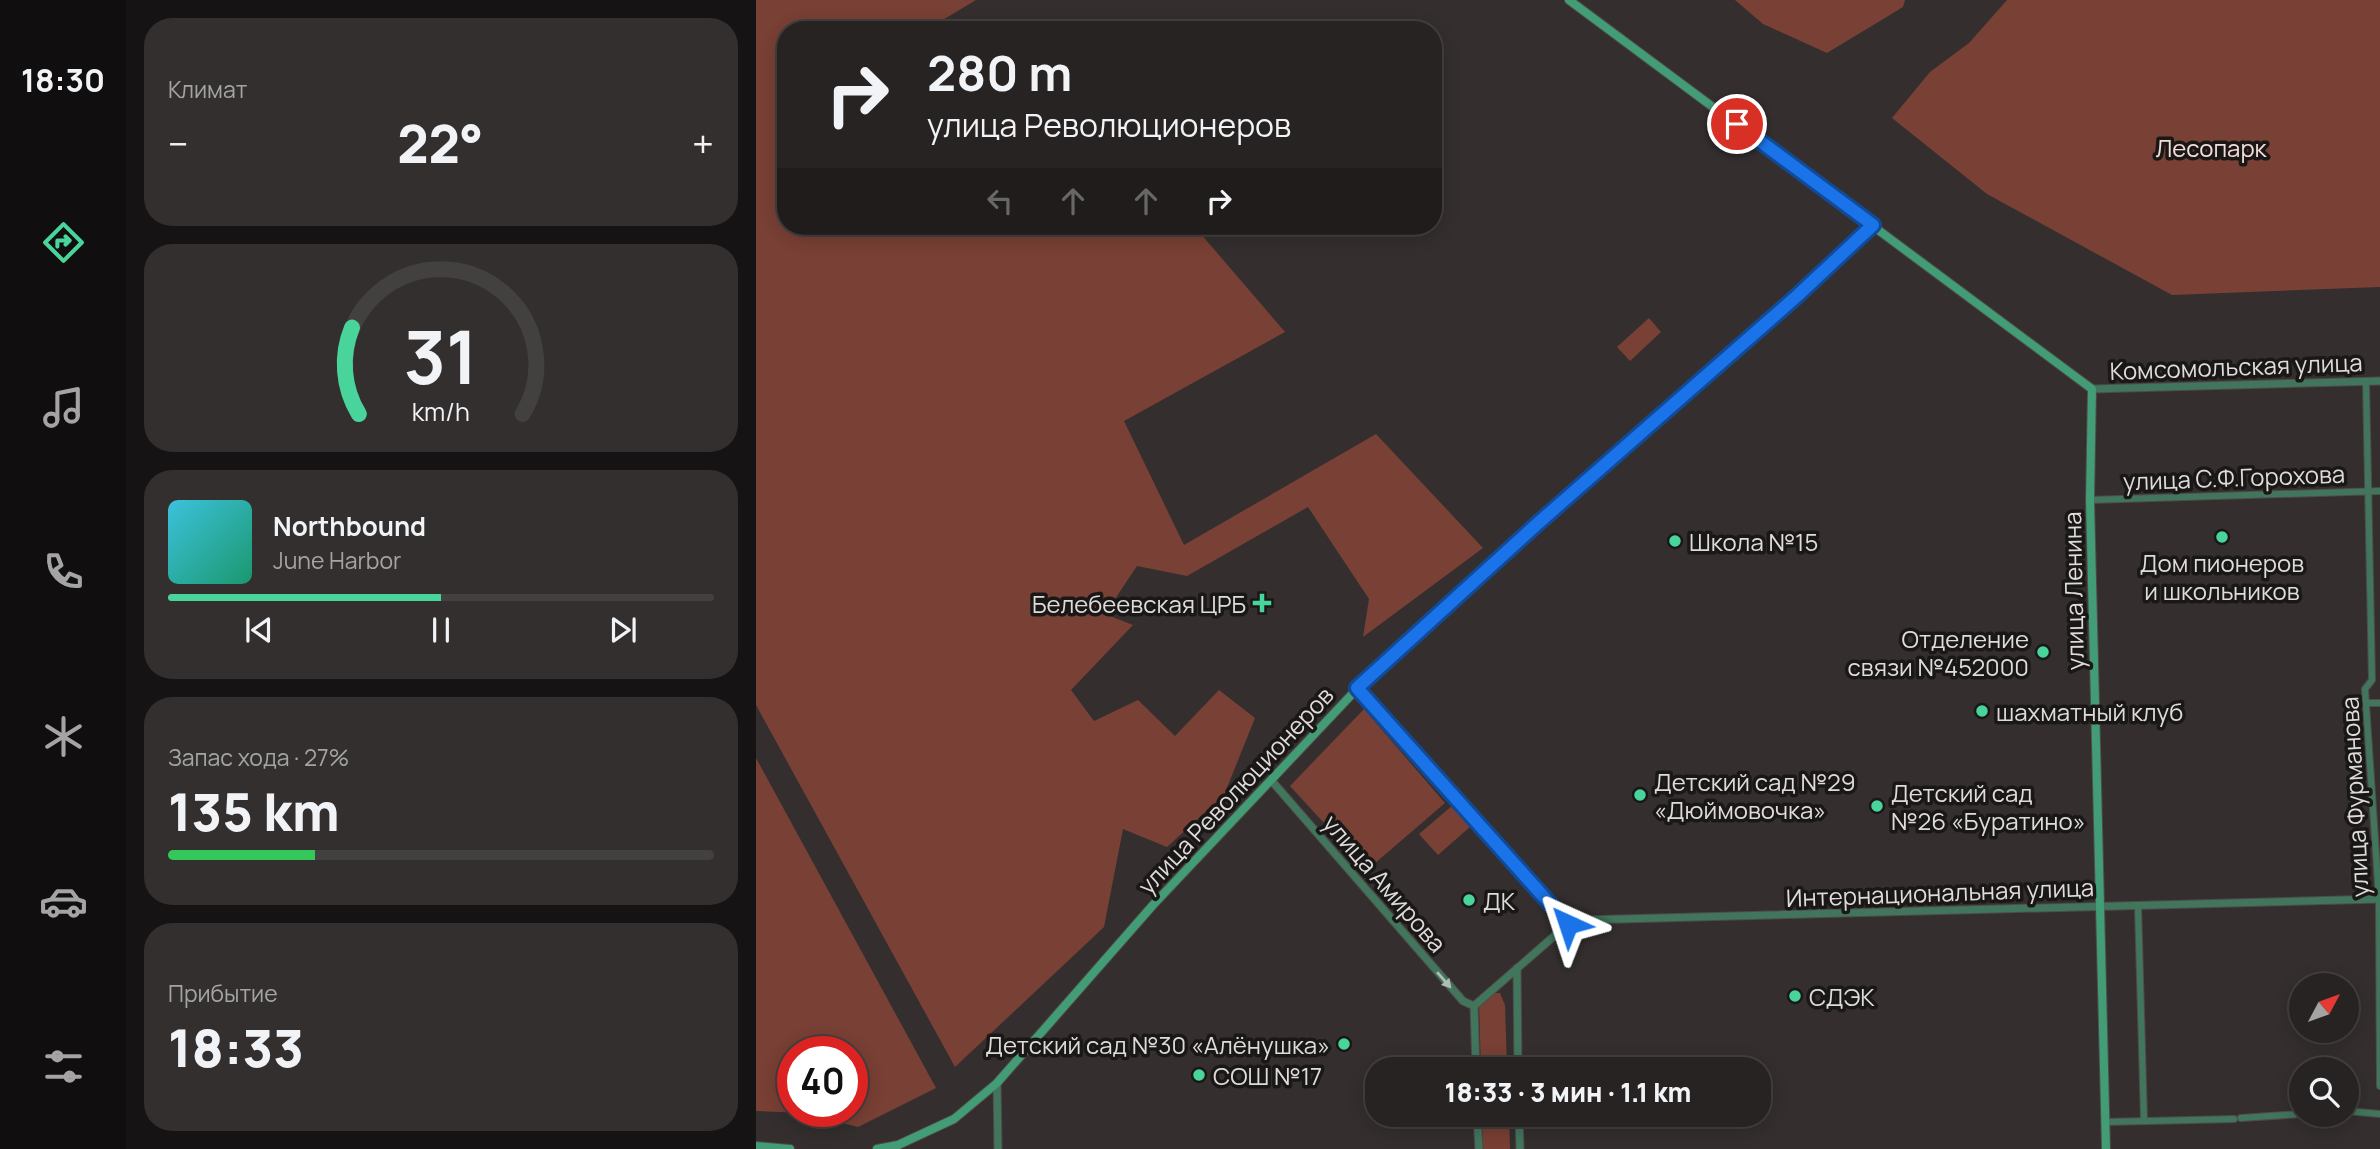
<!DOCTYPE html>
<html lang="ru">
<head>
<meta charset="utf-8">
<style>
	:root { --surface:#272322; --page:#332f2f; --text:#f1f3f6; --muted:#a4a4a5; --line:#434040; --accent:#49d49c }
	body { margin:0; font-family:Manrope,sans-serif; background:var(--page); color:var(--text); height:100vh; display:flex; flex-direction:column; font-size:26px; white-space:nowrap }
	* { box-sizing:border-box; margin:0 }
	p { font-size:23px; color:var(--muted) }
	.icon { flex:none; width:38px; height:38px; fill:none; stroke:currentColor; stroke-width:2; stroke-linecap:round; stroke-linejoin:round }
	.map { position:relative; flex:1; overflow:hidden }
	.details { display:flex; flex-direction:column; gap:18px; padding:18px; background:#151313; width:630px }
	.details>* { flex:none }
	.banner { position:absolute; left:21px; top:21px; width:665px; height:214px; border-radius:28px; box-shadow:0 4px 18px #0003,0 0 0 2px var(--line); background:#272322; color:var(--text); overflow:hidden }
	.needle { width:46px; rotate:49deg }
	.buttons { position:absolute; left:1533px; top:973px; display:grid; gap:14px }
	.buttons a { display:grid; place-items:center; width:70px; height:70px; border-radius:50%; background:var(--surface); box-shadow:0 4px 18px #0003,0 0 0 2px var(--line); font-size:35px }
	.speed { position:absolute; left:21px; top:1036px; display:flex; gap:14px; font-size:35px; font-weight:700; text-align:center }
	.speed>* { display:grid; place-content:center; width:91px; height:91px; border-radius:50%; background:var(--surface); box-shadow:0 4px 18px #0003,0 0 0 2px var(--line); line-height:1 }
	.speed .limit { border:10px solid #d22; background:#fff; color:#111 }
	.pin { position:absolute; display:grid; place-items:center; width:60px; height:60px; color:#fff; margin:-30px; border:4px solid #fff; border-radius:50%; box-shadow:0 2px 7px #0007 }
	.me { position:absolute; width:77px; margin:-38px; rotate:318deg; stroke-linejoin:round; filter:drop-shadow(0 0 5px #0008) }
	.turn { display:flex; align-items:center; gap:24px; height:147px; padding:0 35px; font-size:32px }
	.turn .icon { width:91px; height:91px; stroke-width:2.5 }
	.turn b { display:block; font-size:49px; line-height:60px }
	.lanes { display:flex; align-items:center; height:66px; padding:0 35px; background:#0003; justify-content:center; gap:35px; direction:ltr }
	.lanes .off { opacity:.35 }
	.big { font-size:52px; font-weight:800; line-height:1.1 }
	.details .card { flex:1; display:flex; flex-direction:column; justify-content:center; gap:10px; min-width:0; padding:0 24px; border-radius:28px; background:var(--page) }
	.details .dial { align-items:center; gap:0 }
	.dial svg { height:182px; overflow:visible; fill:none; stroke:var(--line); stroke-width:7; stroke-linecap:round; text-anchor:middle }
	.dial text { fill:var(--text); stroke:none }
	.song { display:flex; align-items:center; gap:21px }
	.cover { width:84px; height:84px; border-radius:10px; background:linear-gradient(135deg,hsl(190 70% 55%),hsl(160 70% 35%)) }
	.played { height:7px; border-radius:4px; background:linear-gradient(90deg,var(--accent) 50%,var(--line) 50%) }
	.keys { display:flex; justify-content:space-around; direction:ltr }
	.heat { display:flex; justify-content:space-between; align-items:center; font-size:38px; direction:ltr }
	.charge { height:10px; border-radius:5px; background:linear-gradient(90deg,#34c759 27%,var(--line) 0) }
	.trip { position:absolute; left:609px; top:1057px; width:406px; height:70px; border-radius:28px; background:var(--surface); box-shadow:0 4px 18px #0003,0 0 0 2px var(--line); font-weight:800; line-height:70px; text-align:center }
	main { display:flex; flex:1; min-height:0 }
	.dock { display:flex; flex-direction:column; width:126px; justify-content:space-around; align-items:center; background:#100e0e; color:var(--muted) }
	.dock .icon { width:49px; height:49px }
	.dock .selected { color:var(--accent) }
	.dock b { font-size:32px; color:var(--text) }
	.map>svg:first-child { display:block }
</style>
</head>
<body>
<main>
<nav class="dock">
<b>18:30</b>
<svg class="icon selected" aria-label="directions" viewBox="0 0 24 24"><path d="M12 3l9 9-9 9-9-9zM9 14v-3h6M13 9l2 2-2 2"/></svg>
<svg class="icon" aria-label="music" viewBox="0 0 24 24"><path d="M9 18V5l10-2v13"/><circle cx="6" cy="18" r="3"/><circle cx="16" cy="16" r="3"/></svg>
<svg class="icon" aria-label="phone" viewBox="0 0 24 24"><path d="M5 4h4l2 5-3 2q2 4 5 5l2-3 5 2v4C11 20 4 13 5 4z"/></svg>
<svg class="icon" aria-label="climate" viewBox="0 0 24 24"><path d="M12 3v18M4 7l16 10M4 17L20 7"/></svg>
<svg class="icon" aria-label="car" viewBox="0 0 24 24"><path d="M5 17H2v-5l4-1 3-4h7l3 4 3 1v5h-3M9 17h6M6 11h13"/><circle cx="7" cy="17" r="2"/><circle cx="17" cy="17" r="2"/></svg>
<svg class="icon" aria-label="filters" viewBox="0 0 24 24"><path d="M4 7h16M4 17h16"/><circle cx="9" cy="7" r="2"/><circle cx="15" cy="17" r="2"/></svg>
</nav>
<section class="details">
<div class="card"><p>Климат</p>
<div class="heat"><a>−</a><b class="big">22°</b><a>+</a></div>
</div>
<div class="card dial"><svg viewBox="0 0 100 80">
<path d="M14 69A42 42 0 1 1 86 69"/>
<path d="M14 69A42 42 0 0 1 11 31" stroke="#49d49c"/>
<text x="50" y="56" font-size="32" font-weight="700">31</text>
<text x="50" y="72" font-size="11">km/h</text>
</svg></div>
<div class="card">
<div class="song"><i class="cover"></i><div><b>Northbound</b><p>June Harbor</p></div></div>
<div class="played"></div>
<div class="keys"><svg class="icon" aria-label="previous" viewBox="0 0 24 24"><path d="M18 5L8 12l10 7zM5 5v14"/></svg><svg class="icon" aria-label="pause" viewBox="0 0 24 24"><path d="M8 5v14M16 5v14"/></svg><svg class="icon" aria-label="next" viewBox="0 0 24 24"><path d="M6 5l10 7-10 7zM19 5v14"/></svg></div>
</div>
<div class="card"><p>Запас хода · 27%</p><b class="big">135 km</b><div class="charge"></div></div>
<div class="card"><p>Прибытие</p><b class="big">18:33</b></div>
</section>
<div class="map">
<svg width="1624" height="1149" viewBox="0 0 1624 1149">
	<rect width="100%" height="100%" fill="#342f2e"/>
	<path fill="#794035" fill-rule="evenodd" d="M0,0H220L175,27L177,30H30V226H438L529,332L368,421L428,545L620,434L727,548L607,637L613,599L552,507L431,576L381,566L349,614L377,625L315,690L338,721L382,700L419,736L463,690L499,718L468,795L411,847L367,829L348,927L199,1067L0,705Z
		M979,0H1149L1147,7L1071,53L1007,24Z
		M1251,0H1624V287L1416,295L1231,194L1136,118L1174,72L1213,43Z
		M893,318L905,332L874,361L861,347Z
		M608,709L689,803L611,870L534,786Z
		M0,758L180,1088L102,1127L47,1113L0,1111ZM37,1052H96V1111H37Z
		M697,805L715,826L682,855L663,834Z
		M732,993H744L749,1005L751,1069H725L723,1005Z
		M726,1115H753L754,1149H727Z"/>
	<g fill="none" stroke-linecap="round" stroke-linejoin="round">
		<g stroke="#4f4b4a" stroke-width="8">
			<path id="minor" d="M1610,382L1616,680L1609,689L1623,899L1624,1086
				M1334,500L1624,491
				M1611,703H1624
				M1382,906L1388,1120
				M1591,1111L1624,1114
				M1485,1118L1545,1114
				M1349,1122L1478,1119"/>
		</g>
		<g stroke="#4f4b4a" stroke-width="9">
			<path id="tertiary" d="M1336,389L1624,381
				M602,688L812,924
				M515,780L707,1001L718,1006
				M761,968L762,1069
				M718,1006L812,924L827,920L1624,899
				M718,1006L720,1069
				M241,1083L242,1149
				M721,1115L723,1149
				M763,1115L764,1149"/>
		</g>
		<g stroke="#4f4b4a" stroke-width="10">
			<path id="secondary" d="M813,0L1336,389L1334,500L1350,1149
				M0,1146L34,1149
				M121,1149L142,1145L198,1119L241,1083L397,905L616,673L1041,296L1117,225"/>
		</g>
		<use href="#minor" stroke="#41765d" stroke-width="6"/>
		<use href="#tertiary" stroke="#41765d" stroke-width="7"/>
		<use href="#secondary" stroke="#429c76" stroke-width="8"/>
	</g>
	<defs><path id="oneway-solid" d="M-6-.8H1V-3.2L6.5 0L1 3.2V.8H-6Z" transform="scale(1.75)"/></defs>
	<use fill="#b0bdb4" href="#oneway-solid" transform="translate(688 980) rotate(49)"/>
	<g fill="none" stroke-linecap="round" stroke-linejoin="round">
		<g stroke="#114b97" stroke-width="18">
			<path id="route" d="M812,924L601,688L780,525L1041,296L1117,225L981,124"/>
		</g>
		<use href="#route" stroke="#1a73e8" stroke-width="12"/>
	</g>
	<g fill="#49d49c" stroke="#1a1817" stroke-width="2.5">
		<circle cx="1466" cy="537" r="7"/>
		<circle cx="919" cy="541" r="7"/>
		<path d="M502.5 592.5h7v7h7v7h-7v7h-7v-7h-7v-7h7z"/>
		<circle cx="1287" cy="652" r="7"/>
		<circle cx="1226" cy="711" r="7"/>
		<circle cx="884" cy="795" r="7"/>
		<circle cx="1121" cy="806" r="7"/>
		<circle cx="713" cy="900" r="7"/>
		<circle cx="1039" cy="996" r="7"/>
		<circle cx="588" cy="1044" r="7"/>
		<circle cx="443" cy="1075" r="7"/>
	</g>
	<g text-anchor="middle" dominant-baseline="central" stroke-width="7" stroke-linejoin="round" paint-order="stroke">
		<g font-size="24" fill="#f3ddd8" stroke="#1a1817">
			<text x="1455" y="147">Лесопарк</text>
		</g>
		<g font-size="24" fill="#dfdbda" stroke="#1a1817">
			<text transform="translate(1480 366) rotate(-2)">Комсомольская улица</text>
			<text transform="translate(1478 477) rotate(-2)">улица С.Ф.Горохова</text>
			<text transform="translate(1317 591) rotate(-91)">улица Ленина</text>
			<text transform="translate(479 790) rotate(-47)">улица Революционеров</text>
			<text transform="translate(1598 797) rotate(-93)">улица Фурманова</text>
			<text transform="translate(629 883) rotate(49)">улица Амирова</text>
			<text transform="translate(1184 892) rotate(-2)">Интернациональная улица</text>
		</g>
		<g font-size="24" fill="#dfdbda" stroke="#1a1817" text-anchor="start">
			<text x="933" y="541">Школа №15</text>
			<text x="1466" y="562" text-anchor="middle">Дом пионеров<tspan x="1466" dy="28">и школьников</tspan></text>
			<text x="490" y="603" text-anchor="end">Белебеевская ЦРБ</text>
			<text x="1273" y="638" text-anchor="end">Отделение<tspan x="1273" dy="28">связи №452000</tspan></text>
			<text x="1240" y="711">шахматный клуб</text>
			<text x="898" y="781">Детский сад №29<tspan x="898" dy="28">«Дюймовочка»</tspan></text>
			<text x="1135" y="792">Детский сад<tspan x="1135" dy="28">№26 «Буратино»</tspan></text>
			<text x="727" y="900">ДК</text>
			<text x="1053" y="996">СДЭК</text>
			<text x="574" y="1044" text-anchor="end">Детский сад №30 «Алёнушка»</text>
			<text x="457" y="1075">СОШ №17</text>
		</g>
	</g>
</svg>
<div class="buttons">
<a><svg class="needle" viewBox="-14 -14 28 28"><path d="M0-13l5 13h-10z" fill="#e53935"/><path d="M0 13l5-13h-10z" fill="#a4a4a5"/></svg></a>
<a><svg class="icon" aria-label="search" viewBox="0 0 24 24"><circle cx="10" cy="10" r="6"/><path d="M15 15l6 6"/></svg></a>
</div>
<div class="speed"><div class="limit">40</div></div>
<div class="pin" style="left:981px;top:124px;background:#d93025"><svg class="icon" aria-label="arrive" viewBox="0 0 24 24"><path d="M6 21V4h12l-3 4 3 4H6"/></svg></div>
<svg class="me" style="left:812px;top:924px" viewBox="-20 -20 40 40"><path d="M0-17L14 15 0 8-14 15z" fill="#1a73e8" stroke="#fff" stroke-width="4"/></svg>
<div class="trip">18:33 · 3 мин · 1.1 km</div>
<div class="banner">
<div class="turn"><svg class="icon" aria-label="right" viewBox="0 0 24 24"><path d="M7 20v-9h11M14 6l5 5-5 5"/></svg><div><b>280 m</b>улица Революционеров</div></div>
<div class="lanes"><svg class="icon off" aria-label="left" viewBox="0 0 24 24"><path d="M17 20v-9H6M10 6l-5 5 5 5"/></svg><svg class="icon off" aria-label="ahead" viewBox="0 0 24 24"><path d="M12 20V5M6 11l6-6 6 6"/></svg><svg class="icon off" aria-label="ahead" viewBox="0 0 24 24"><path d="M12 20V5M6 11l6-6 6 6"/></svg><svg class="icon" aria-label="right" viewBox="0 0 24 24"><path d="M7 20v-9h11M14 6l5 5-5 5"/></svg></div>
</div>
</div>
</main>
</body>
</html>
